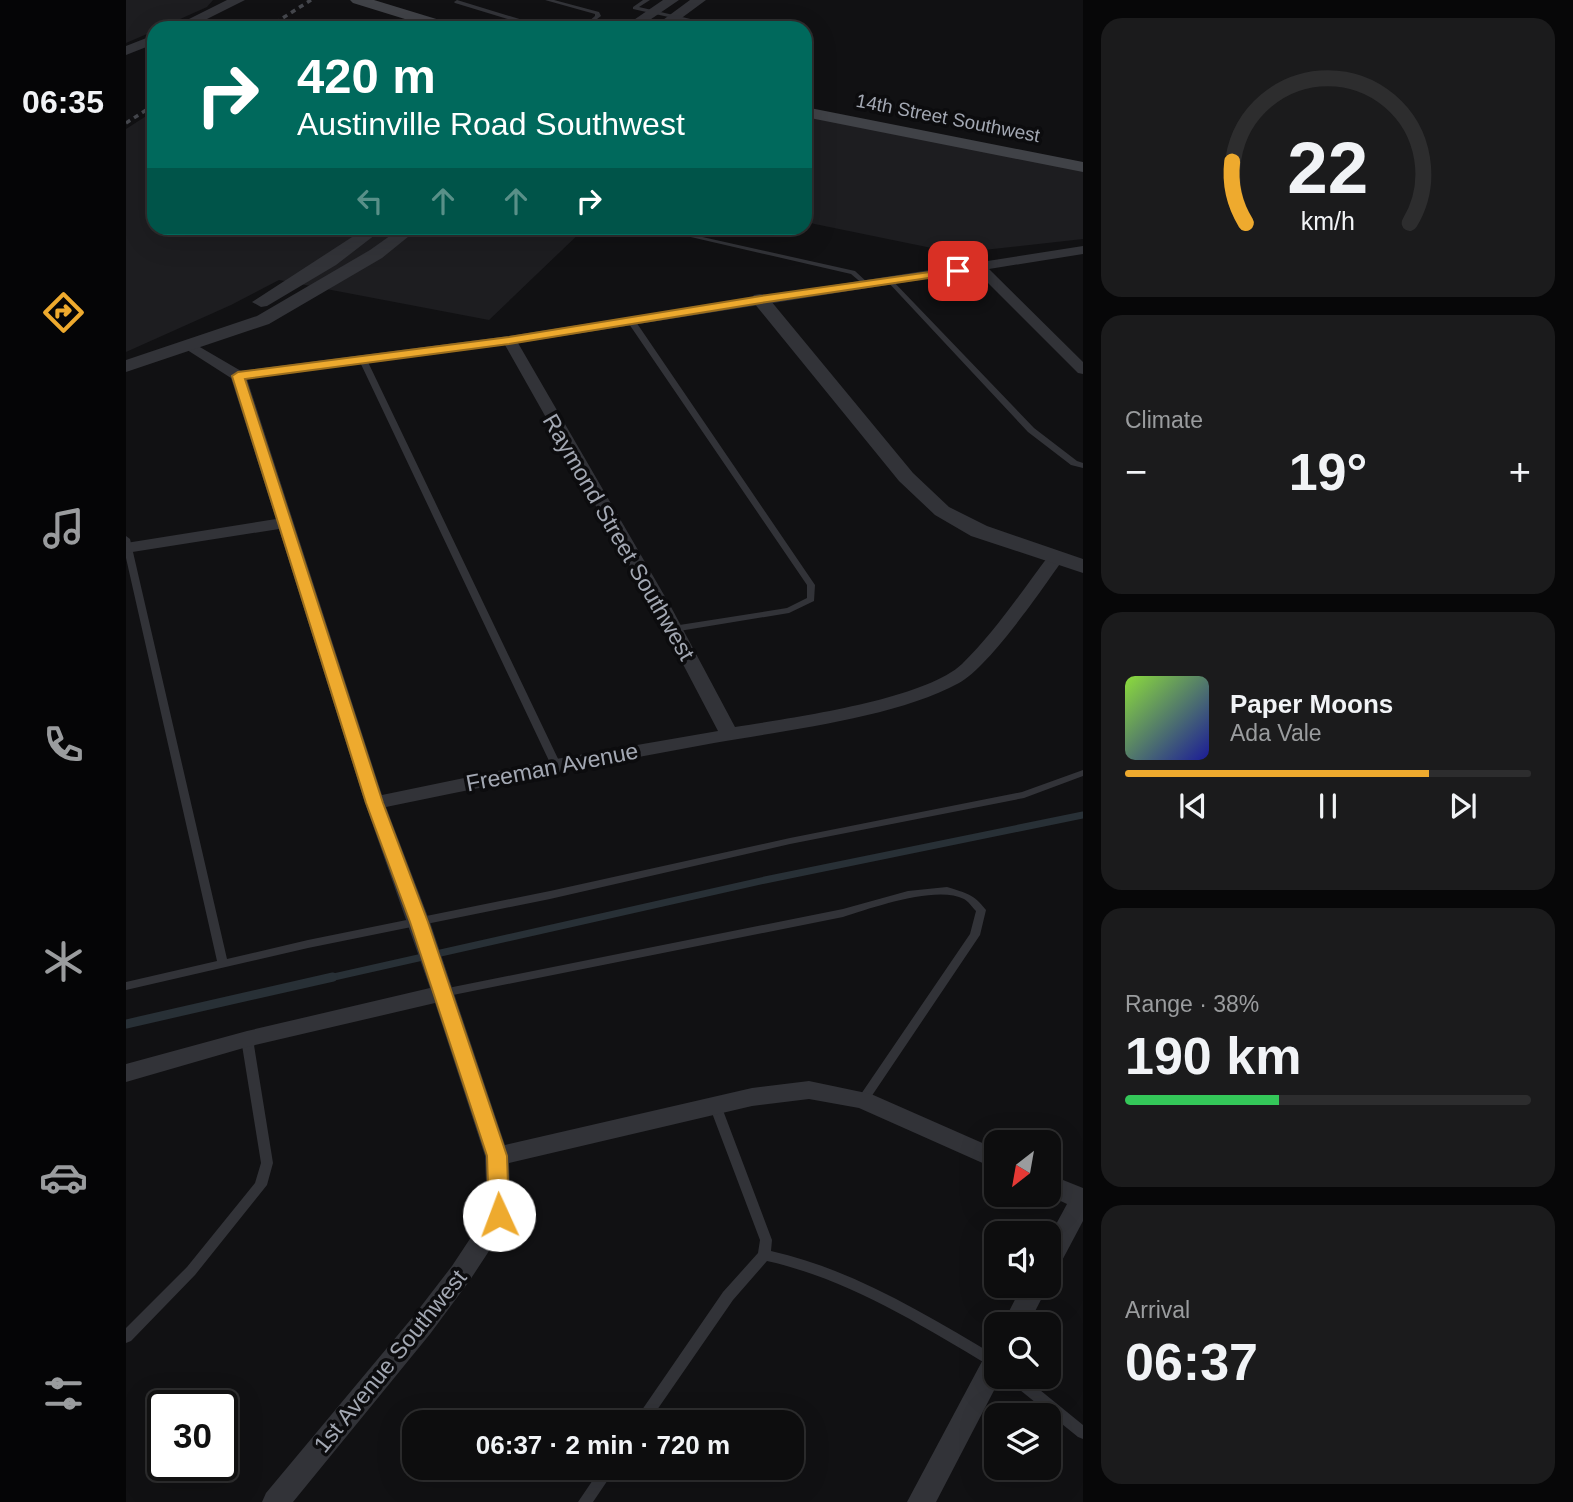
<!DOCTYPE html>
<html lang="en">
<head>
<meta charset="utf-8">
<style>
	:root { --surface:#0d0d0e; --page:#1b1b1c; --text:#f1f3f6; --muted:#9a9c9e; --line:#2d2d2e; --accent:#eeaa2e }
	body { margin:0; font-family:Helvetica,sans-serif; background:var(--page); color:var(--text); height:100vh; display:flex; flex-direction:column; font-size:26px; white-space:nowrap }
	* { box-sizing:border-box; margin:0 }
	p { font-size:23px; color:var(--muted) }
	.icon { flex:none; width:38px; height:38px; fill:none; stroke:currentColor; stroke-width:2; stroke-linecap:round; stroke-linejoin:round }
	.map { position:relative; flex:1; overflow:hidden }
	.drawer { display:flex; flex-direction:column; gap:18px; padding:18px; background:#070708; width:490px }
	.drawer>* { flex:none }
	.guide { position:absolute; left:21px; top:21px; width:665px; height:214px; border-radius:21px; box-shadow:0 7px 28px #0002,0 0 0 2px var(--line); background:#00695c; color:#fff; overflow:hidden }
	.needle { width:46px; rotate:211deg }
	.tools { position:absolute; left:858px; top:1130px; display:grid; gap:14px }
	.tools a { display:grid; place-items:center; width:77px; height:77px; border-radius:14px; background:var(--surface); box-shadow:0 7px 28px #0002,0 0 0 2px var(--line); font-size:35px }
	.speed { position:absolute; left:21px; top:1390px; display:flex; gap:14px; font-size:35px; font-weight:700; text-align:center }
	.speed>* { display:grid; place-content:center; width:91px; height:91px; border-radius:50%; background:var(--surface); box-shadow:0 7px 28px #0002,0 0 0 2px var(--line); line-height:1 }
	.speed .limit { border:4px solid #111; border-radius:10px; background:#fff; color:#111 }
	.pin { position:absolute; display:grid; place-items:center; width:60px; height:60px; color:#fff; margin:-30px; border-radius:14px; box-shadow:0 4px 10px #0006 }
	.me { position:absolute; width:77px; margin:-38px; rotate:358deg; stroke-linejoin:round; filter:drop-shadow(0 0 5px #0008) }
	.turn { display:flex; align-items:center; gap:24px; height:147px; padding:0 35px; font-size:32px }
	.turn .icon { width:91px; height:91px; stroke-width:2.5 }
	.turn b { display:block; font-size:49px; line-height:60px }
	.lanes { display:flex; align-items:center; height:66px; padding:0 35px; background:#0003; justify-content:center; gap:35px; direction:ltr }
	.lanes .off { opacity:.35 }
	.big { font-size:52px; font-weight:700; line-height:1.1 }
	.drawer .tile { flex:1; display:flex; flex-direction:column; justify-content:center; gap:10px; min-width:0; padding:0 24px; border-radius:21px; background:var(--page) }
	.drawer .dial { align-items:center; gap:0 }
	.dial svg { height:182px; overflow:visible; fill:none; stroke:var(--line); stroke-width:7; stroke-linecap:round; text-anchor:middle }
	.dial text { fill:var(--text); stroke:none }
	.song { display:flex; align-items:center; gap:21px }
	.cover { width:84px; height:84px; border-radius:10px; background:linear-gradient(135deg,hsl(90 70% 55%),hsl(240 70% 35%)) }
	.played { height:7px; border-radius:4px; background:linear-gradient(90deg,var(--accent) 75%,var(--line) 75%) }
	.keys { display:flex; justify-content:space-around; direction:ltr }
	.heat { display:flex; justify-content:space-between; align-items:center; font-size:38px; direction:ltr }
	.charge { height:10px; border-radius:5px; background:linear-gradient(90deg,#34c759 38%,var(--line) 0) }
	.trip { position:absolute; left:276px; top:1410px; width:402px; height:70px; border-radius:21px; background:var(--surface); box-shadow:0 7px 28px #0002,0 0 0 2px var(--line); font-weight:700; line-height:70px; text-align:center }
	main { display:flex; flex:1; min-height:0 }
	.dock { display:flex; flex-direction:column; width:126px; justify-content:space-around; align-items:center; background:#050506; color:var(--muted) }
	.dock .icon { width:49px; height:49px }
	.dock .on { color:var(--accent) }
	.dock b { font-size:32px; color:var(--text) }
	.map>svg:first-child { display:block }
</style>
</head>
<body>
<main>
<nav class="dock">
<b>06:35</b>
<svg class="icon on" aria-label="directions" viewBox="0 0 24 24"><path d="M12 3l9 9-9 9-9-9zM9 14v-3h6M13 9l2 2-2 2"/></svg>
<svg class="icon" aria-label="music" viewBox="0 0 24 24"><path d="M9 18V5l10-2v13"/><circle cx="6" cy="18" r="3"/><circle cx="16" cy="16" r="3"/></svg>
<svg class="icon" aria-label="phone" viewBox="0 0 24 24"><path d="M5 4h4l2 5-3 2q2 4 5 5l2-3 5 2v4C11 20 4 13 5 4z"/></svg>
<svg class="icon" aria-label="climate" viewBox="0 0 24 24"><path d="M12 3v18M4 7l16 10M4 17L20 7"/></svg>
<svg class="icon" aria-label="car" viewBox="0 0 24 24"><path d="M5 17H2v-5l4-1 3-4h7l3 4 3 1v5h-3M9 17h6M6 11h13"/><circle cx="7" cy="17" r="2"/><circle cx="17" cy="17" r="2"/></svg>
<svg class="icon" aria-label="filters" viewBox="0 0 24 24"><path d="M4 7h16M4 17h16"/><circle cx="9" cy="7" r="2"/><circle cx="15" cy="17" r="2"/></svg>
</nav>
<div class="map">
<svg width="957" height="1502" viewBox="0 0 957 1502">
	<rect width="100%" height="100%" fill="#111113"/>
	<path fill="#1d1d20" d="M0,0H87L81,7L34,28H28V31L0,43Z
		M28,111V228H459L363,320L153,280L105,305L0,352V129Z
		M679,114L957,170V239L830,253L679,222Z"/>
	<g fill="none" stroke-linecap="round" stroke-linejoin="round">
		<path stroke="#283036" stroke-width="7" d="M199,979L639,880L957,815"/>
		<path stroke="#283036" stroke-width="9" d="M0,1024L207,977"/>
		<path fill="#323338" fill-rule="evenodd" d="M331,0L413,25L462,22L469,16V14L419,0H428L473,12L475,16L467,22L491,28H480L463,25L411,28L329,3L328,2Z
			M517,0H524L513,7L586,24L581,28H574L578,25L507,9V7Z
			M526,228H536L729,271L743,284L738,285L725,274Z
			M763,278L765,279L908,428L951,461L957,463V468L945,465L902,432L761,281V279Z
			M502,319H508L689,585L688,601L663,613L547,632L543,629L547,626L661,608L681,598V585L501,321Z
			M234,358H240L241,360L435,765L433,767L430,768L425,765L233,360Z
			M0,536L4,539L101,959L182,940L424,891L664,838L896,792L957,770V776L898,798L664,844L424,899L182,948L0,990V982L91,961L0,558Z
			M821,887C840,893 848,894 860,910L854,935L741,1103L737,1104L733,1103L731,1100L733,1097L844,934L850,911C846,907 842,901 838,899C810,885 746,908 717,917L317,997L313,996L311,993L313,990L317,989L717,909L782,891Z
			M121,1035L125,1036L127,1039L147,1163L141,1185L69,1275L5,1341L0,1343V1328L61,1267L129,1183L135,1163L115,1039L117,1036Z
			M589,1101L593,1102L595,1105L646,1240L645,1251C726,1269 799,1314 870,1356V1367L864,1366C793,1324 722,1279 641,1261L607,1300L522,1423H507L597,1292L632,1253L634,1240L583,1105L585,1102Z
			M881,1377H898L957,1425V1439L952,1437L883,1381Z
			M475,1468H490L467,1502H452Z"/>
		<path fill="#323338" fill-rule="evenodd" d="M957,246V254L863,269L957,362V374L952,373L850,271L392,343L545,607L609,727C664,718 798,700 836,664C869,632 896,591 924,554L930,553L938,558C917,588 863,667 833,683C769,718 660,730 588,743C478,763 369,784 260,807L304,922L379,1145L626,1088L683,1081L745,1094L870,1149V1169L733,1108L683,1099L626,1106L383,1163L385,1215L382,1222L344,1280L304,1334L167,1502H136L140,1493L286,1318L326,1266L361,1213L359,1156L309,1003L121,1047L0,1082V1064L121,1031L304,988L239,803L153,529L0,553V543L150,519L105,378L55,346L57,343H67L115,371L383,336ZM379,345L527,607L592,731L430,759L256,795L121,379Z
			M922,1174L957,1188V1221L931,1270L922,1273V1239L941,1204L922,1195Z
			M896,1286H922L902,1325H876Z
			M870,1349V1377H875L810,1502H781L861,1352Z"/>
		<path fill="#323338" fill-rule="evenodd" d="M101,0H119L63,28H45Z
			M537,0H553L512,28H496Z
			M564,0H580L542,28H526Z
			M28,35V44L0,55V46Z
			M240,228H258L210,265L141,306L135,307L126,302Z
			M275,228H293L256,258L143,324L0,372V360L131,316L244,250Z
			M634,294L640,295L787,473L823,507L861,526L957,559V573L845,536L809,515L773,481L628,303L625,299L628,295Z"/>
		<path fill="#404247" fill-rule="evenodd" d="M224,0H248L330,25L332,28H308L227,3Z
			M679,107L957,162V172L679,117Z"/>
		<path stroke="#45474d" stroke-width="3.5" stroke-dasharray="5 4.5" stroke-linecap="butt" d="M141,28L185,0
			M0,123L28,105"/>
	</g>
	<path fill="#eeaa2e" stroke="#9b6e1e" stroke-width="2" d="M832,268L837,271L836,273L635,303L383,344L119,379L257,803L302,922L381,1156L383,1215L380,1221L373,1223L366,1221L363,1215L361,1156L284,922L240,803L106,376L112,372L383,337L635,296Z"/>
	<g text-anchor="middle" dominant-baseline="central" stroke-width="7" stroke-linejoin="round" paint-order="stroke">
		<g font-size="19" fill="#a3a8b3" stroke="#0c0c0e">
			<text transform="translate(822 118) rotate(11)">14th Street Southwest</text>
		</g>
		<g font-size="23" fill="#a3a8b3" stroke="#0c0c0e">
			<text transform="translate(493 537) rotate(60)">Raymond Street Southwest</text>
			<text transform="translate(426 767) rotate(-11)">Freeman Avenue</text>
			<text transform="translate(264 1361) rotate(-51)">1st Avenue Southwest</text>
		</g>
	</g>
</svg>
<div class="tools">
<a><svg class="needle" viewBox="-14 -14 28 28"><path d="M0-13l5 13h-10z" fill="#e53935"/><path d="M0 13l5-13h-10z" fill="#9a9c9e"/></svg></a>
<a><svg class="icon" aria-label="sound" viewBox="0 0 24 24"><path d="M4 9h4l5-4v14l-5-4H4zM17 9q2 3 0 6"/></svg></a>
<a><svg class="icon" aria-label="search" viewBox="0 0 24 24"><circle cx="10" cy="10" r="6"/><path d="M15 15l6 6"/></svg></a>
<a><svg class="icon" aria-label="layers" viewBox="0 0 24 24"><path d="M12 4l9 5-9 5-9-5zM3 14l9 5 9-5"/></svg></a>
</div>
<div class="speed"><div class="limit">30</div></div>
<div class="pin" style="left:832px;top:271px;background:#d93025"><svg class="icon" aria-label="arrive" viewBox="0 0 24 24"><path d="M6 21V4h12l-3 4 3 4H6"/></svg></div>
<svg class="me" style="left:373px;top:1215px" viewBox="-20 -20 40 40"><circle r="19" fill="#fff"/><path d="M0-13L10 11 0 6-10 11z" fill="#eeaa2e"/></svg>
<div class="trip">06:37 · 2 min · 720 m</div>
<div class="guide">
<div class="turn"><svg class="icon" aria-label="right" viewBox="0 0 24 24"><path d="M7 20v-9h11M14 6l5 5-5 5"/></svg><div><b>420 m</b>Austinville Road Southwest</div></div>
<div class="lanes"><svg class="icon off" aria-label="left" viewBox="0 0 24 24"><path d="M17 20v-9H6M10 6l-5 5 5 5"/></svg><svg class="icon off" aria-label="ahead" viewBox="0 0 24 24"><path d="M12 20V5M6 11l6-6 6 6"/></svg><svg class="icon off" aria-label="ahead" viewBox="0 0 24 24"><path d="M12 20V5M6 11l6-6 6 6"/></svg><svg class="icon" aria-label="right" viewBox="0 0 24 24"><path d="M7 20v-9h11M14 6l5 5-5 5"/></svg></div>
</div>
</div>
<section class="drawer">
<div class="tile dial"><svg viewBox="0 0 100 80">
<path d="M14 69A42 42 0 1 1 86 69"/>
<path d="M14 69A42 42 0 0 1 8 42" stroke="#eeaa2e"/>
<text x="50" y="56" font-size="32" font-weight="700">22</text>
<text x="50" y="72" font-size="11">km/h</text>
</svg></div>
<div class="tile"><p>Climate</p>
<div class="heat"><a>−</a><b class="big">19°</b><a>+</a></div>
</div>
<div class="tile">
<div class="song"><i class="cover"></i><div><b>Paper Moons</b><p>Ada Vale</p></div></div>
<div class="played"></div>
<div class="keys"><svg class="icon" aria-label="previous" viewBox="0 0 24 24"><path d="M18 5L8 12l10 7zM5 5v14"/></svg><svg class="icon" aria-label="pause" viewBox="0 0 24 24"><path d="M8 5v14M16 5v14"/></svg><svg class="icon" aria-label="next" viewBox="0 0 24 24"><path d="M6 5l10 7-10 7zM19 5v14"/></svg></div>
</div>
<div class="tile"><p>Range · 38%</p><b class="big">190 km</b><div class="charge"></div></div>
<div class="tile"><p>Arrival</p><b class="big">06:37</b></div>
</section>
</main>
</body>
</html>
